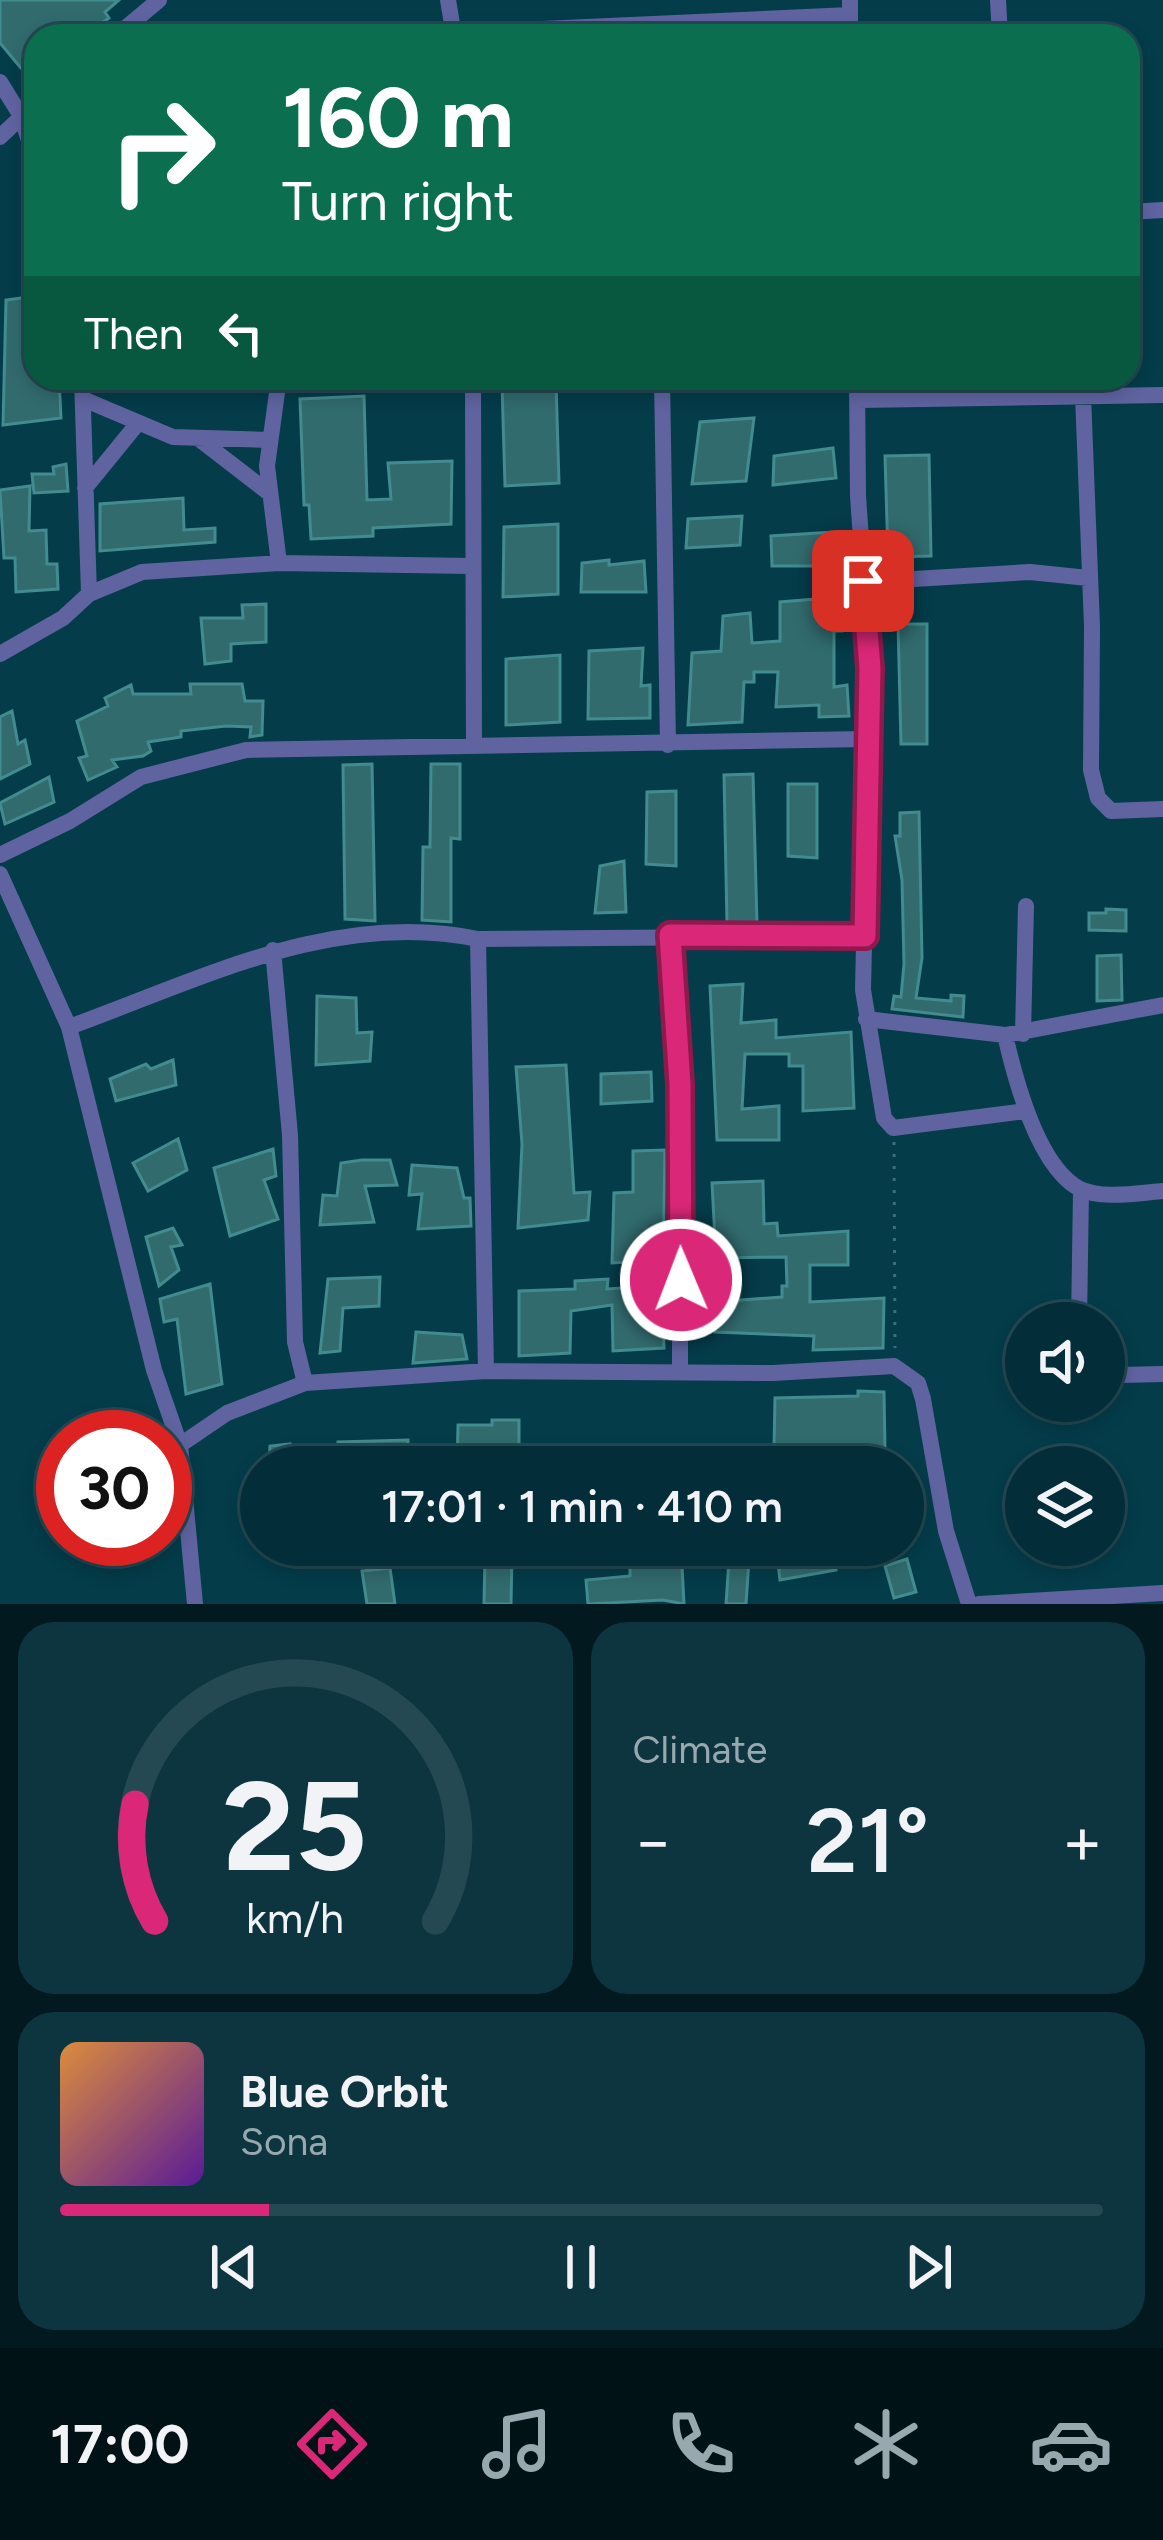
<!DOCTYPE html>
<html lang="en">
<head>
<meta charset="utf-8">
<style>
	:root { --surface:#032d38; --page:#0d3540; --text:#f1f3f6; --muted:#97a8ae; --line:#244953; --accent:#db2777 }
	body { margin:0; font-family:Figtree,sans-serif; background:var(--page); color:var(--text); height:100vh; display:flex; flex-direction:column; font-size:45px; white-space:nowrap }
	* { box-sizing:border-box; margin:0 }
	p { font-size:39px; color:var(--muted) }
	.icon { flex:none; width:66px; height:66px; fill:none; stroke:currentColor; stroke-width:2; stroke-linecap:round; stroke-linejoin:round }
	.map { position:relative; height:1604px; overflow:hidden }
	.side { display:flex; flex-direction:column; gap:18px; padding:18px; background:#02191f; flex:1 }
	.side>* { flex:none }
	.hud { position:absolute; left:24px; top:24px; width:1116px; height:366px; border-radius:36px; box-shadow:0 6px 18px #0003,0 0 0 3px var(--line); background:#0b6e4f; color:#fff; overflow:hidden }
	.tools { position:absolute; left:1005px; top:1302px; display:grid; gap:24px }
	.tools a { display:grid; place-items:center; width:120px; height:120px; border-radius:50%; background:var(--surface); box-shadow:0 6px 18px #0003,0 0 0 3px var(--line); font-size:60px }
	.speed { position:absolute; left:36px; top:1410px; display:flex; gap:24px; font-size:60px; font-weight:700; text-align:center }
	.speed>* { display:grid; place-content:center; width:156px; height:156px; border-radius:50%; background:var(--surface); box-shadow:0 6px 18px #0003,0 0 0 3px var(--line); line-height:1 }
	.speed .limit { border:18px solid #d22; background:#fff; color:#111 }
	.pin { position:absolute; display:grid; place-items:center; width:102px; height:102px; color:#fff; margin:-51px; border-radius:24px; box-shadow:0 6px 18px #0006 }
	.me { position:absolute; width:132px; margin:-66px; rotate:359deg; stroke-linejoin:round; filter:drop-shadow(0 0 9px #0008) }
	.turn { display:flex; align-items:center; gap:42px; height:252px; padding:0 60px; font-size:54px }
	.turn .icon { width:156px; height:156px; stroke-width:2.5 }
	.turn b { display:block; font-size:84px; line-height:102px }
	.then { display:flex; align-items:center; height:114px; padding:0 60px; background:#0003; gap:24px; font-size:45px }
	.big { font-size:90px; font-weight:600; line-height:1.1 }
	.side .card { flex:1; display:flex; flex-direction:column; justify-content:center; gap:18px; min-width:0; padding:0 42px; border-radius:36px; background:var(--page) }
	.side .dial { align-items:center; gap:0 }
	.dial svg { height:312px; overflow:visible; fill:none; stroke:var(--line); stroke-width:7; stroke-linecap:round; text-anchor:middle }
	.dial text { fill:var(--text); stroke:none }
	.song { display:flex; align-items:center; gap:36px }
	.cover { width:144px; height:144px; border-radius:18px; background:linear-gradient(135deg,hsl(30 70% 55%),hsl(270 70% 35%)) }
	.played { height:12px; border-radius:6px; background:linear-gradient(90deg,var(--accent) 20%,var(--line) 20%) }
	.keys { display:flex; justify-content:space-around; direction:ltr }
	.heat { display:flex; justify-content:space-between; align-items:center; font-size:66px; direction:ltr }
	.side .tiles { flex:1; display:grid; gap:18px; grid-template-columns:1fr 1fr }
	.card:last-child { grid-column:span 2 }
	.trip { position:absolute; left:240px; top:1446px; width:684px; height:120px; border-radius:60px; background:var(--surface); box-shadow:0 6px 18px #0003,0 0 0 3px var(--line); font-weight:600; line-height:120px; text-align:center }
	.tabs { display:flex; height:192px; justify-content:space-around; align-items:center; background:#011216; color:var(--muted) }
	.tabs .icon { width:84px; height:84px }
	.tabs .selected { color:var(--accent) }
	.tabs b { font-size:54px; color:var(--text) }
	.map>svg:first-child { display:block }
</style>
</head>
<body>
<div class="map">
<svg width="1163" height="1604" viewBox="0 0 1163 1604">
	<rect width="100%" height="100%" fill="#043c4a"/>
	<path fill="#316b6e" stroke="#428b8e" stroke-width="3" d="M0,0H119L105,12L109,18L83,36H36V74L30,79L0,43Z
		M36,296V378H59L61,418L3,425L6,300Z
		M556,381L559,483L505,486L502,384Z
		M364,396L367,500L391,499L388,463L452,461L451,524L373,528V536L311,539L309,505H304L300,399Z
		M754,418L746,481L692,484L700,422Z
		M833,448L836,478L773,485L774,456Z
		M929,455L931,556L888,557L885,456Z
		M66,464L68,491L34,493L32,474H54L53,467Z
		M30,486L29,531L46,530L47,564H57L58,589L16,592L15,558H4L0,490Z
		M183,498L184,530L215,528V542L100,551V504Z
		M742,516L740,545L686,548L688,519Z
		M558,524V594L503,597L504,527Z
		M833,532V566H772L771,536Z
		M609,560V565L644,561L646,592H581L582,563Z
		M842,597V631H834V687L847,685L849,716L819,717V705L776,707L778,672H754V682H744L742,722L688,725L692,653L721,651L723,616L750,613L752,643L780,641V602Z
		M266,604V642L231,644V661L205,664L201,618H243L242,605Z
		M898,624H927V744H901Z
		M643,648L641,686L650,685V718L588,719L589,651Z
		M560,655V722L506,725V659Z
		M190,684H242L245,701H263L262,735L250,737L251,727L226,726L181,731V737L148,742L151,751L143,756L112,760L117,767L88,780L79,758L87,756L77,721L108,706L105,698L131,685L133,694H191Z
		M12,711L18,744L25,740L30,764L0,779V717Z
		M372,764L375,921L345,919L343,765Z
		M431,764H460V839L451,838V922L422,920L423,847H430Z
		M753,774L757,924H727L724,775Z
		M49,777L54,802L5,824L0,803Z
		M788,784H817V858L788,856Z
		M676,791V866L646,864L647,792Z
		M919,812L922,958L916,998L951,1001V995L964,996L963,1017L892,1009L894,996L901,997L904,964L902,880L895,836H900V813Z
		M624,861L626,912L595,913L600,866Z
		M1106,909L1126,910V931L1089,930V913H1106Z
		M1121,955L1122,1000L1097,1001V956Z
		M743,984L741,1023L776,1020V1038L851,1032L854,1108L803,1111V1066H789V1054H745L742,1109L779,1106V1140H717L710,986Z
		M317,996L356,998L357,1033L372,1032L370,1061L316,1065Z
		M173,1060L176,1085L116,1101L110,1079L146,1064L151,1069Z
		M566,1065L574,1193L590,1192L588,1220L518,1228L522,1144L516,1067Z
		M651,1072L652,1101L601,1104V1074Z
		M178,1139L187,1170L148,1191L133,1163Z
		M273,1149L276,1176L264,1180L278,1219L230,1236L214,1168Z
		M665,1150L663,1260L612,1263L614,1193L633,1192V1151Z
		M362,1160H390L397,1185L365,1186L374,1222L320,1225L323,1195L337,1196L341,1163Z
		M412,1165L457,1168L464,1198H470L471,1226L418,1229L422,1194L409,1195Z
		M763,1181L764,1224L777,1223L778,1236L848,1231V1265H810V1302L884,1298L883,1348L813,1350L814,1336L715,1332V1302L782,1297V1286H787L786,1257L716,1258L712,1183Z
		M173,1228L182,1245L171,1247L179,1270L159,1286L146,1237Z
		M380,1277L379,1306L343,1308L340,1351L320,1353L328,1279Z
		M608,1279L607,1289L653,1286L652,1317L663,1320L664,1348L613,1351L612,1305L571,1311L570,1353L519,1356V1291L575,1289V1281Z
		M210,1284L222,1384L186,1394L177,1319L164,1322L160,1299Z
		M416,1332L462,1335L467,1359L413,1363Z
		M858,1391L884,1392L885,1450L774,1447L775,1398L858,1396Z
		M492,1420H519V1467H457L458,1425H492Z
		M408,1440V1467H269L270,1446L290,1444V1451L338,1450V1442Z
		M730,1545H750L746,1604H726Z
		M799,1545H833L836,1570L780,1580L777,1555L800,1552Z
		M681,1547L684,1604L663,1600L588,1604L586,1580L630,1576V1559L661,1558L660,1548Z
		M485,1555H512L511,1604H484Z
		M907,1559L916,1592L894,1598L885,1566Z
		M390,1568L395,1604H367L362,1571Z"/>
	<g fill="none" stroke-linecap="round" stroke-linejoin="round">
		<path stroke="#3e6e7b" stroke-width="3" stroke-dasharray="3 9" stroke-linecap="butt" d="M894,1142L895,1348"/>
		<path stroke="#5f64a1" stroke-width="16" d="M448,0L454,36
			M850,0V36
			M998,0L1000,36
			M454,33L850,15
			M116,36L159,0
			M0,82L21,116L36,162
			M0,137L36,103
			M1128,212L1163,210
			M82,378L89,594
			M279,378L267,466L279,563
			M473,378L474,746
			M662,378L668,745
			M857,378L858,496L870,668L863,990L884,1118L893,1128L1026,1111
			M1083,395L1092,626L1091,770L1098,798L1111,811L1163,809
			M83,399L173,437L270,440
			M858,400L1163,395
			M199,439L269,493
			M85,488L138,423
			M864,582L1030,572L1088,578
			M0,654L63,618L89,594L142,572L279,563L471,566
			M0,855L70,821L141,777L246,750L867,739
			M0,874L69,1027C199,980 335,909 478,939L865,936
			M670,935L680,1084V1372
			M478,939L486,1371
			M273,950L290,1135L295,1342L305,1383
			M866,1019L1005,1035L1163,1005
			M69,1027L154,1370L180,1445L195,1604
			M1023,1034L1026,906
			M1005,1035C1015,1079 1037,1164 1078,1188C1100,1200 1139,1193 1163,1191
			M1079,1323L1081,1191
			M1104,1364L1121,1375L1163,1374
			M180,1445L227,1413L305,1383L486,1371L773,1373L894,1366L918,1383L923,1399L946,1531L969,1604
			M979,1604L1163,1593"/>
	</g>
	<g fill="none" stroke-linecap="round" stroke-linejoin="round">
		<g stroke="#8e194d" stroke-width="30">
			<path id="route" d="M681,1280L680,1084L670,935L865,936L870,668L863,581"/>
		</g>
		<use href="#route" stroke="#db2777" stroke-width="21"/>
	</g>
</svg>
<div class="tools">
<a><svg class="icon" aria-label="sound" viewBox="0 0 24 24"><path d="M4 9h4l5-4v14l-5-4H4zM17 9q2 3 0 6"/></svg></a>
<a><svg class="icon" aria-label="layers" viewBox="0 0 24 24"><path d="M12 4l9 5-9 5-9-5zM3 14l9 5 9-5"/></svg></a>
</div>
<div class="speed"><div class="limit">30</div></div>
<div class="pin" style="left:863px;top:581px;background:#d93025"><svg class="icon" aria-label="arrive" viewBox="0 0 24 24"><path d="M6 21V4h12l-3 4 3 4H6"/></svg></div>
<svg class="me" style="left:681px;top:1280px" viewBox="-20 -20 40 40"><circle r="17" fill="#db2777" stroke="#fff" stroke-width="3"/><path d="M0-11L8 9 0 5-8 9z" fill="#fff"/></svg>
<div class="trip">17:01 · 1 min · 410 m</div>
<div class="hud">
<div class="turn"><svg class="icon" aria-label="right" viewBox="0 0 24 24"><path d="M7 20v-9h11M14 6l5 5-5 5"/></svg><div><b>160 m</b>Turn right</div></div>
<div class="then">Then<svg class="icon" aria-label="left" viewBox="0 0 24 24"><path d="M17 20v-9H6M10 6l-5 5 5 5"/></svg></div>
</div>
</div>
<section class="side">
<div class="tiles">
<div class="card dial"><svg viewBox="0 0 100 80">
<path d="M14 69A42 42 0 1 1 86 69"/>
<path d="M14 69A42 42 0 0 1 9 39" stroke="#db2777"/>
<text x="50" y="56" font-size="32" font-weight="700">25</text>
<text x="50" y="72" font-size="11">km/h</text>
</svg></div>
<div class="card"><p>Climate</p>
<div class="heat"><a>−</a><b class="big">21°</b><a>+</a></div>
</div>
<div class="card">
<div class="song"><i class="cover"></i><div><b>Blue Orbit</b><p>Sona</p></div></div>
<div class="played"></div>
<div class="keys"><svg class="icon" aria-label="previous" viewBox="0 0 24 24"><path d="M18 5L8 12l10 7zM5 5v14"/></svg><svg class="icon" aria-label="pause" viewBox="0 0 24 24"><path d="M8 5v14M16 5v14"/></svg><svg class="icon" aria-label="next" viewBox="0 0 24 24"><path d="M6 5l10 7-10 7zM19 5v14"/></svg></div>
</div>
</div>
</section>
<nav class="tabs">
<b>17:00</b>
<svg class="icon selected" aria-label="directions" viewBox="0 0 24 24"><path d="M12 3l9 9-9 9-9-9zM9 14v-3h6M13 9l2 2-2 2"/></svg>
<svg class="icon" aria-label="music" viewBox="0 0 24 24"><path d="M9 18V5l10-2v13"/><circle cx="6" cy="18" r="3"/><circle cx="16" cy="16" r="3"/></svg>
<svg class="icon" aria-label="phone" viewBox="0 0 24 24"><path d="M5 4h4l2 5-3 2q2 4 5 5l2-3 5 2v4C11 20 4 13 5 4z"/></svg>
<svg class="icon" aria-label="climate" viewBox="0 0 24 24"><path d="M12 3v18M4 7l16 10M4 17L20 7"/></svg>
<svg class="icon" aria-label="car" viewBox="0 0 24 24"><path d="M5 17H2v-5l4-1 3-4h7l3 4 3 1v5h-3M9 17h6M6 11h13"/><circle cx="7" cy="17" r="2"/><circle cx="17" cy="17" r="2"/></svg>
</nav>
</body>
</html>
